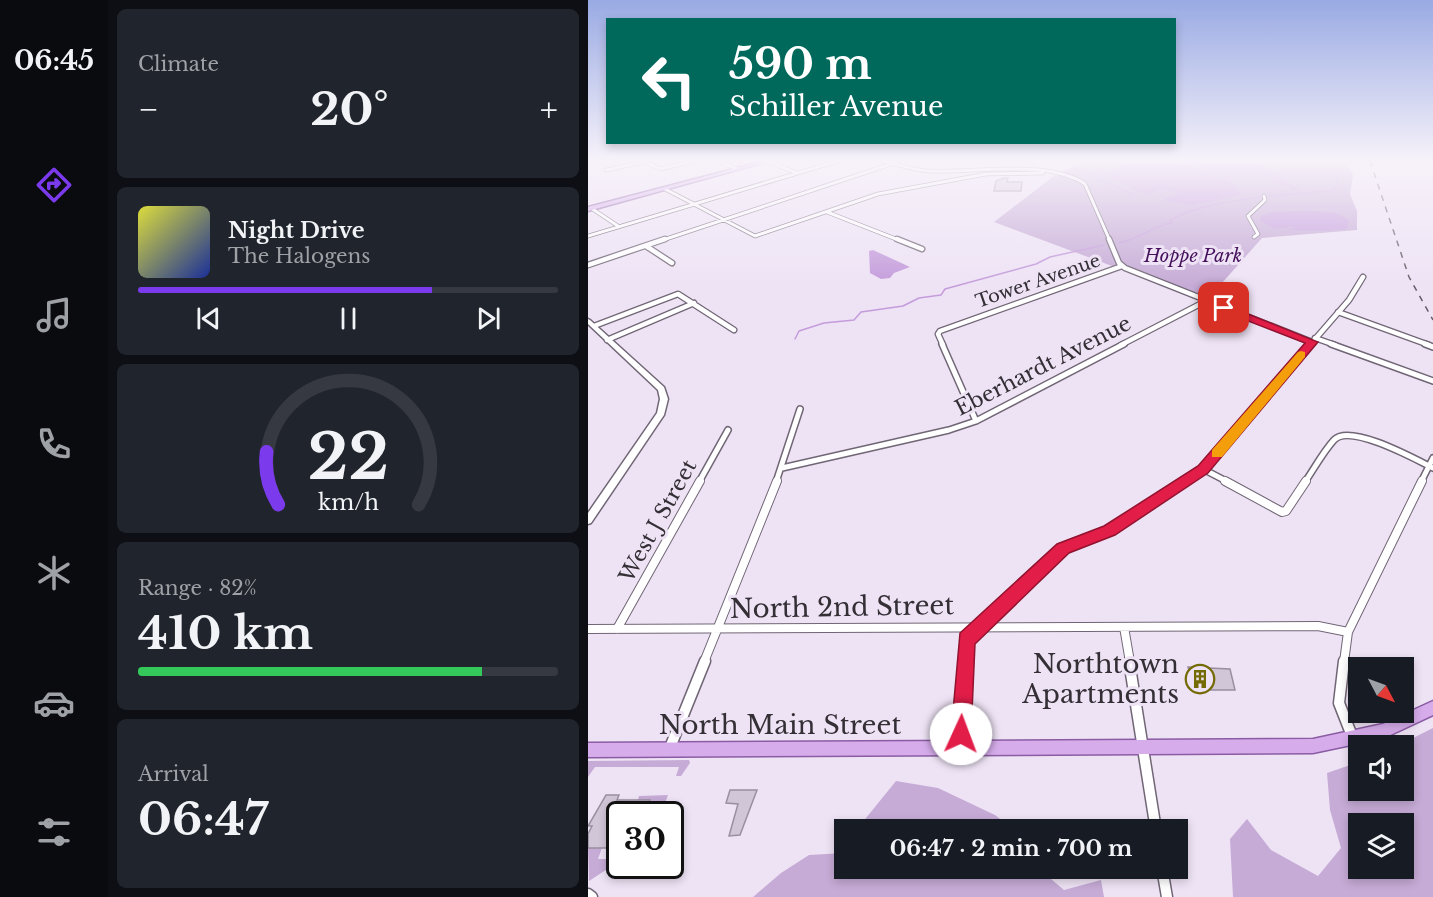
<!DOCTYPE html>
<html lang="en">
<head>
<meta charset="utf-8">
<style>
	:root { --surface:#171b24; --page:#20242c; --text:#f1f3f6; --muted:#9ea1a6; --line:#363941; --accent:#7c3aed }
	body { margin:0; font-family:"Libre Baskerville",serif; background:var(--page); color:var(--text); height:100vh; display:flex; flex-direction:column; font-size:22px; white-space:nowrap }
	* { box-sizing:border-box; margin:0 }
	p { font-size:20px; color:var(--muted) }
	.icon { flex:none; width:33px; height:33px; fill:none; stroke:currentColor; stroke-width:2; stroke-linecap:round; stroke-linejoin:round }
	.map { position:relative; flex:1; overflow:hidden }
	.sheet { display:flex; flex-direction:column; gap:9px; padding:9px; background:#0d0f14; width:480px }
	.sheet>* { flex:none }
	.top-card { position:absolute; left:18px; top:18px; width:570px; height:126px; border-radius:0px; box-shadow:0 3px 9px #0003; background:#00695c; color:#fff; overflow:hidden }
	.needle { width:39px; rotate:131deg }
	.fabs { position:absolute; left:760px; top:657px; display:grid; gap:12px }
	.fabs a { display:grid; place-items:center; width:66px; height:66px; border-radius:0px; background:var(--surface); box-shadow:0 3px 9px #0003; font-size:30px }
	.speed { position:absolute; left:18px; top:801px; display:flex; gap:12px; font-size:30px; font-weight:700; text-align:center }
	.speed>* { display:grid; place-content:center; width:78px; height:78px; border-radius:50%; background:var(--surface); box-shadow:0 3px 9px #0003; line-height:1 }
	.speed .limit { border:3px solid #111; border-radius:9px; background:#fff; color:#111 }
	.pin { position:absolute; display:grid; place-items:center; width:51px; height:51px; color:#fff; margin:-26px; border-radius:12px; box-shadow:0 3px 9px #0006 }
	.me { position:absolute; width:66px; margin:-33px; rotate:2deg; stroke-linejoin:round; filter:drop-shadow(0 0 4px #0008) }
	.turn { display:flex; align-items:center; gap:21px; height:126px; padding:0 24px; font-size:27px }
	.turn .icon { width:78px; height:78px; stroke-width:2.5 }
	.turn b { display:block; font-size:42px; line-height:51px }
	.big { font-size:45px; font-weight:700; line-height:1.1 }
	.sheet .widget { flex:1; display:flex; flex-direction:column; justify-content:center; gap:9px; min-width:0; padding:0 21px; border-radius:9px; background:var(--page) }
	.sheet .dial { align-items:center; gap:0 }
	.dial svg { height:156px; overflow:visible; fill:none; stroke:var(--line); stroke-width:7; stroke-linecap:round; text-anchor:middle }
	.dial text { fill:var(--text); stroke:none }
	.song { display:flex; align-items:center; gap:18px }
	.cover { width:72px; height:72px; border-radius:9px; background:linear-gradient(135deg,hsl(60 70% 55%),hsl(230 70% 35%)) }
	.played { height:6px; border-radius:3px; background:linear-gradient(90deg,var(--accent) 70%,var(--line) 70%) }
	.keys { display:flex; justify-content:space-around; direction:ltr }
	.heat { display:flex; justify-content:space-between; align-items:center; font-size:33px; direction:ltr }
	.charge { height:9px; border-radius:4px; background:linear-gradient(90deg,#34c759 82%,var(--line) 0) }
	.trip { position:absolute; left:246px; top:819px; width:354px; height:60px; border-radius:0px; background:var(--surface); box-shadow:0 3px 9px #0003; font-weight:700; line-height:60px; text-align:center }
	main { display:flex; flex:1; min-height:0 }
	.dock { display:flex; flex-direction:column; width:108px; justify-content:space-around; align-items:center; background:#090b0e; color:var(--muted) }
	.dock .icon { width:42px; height:42px }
	.dock .current { color:var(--accent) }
	.dock b { font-size:27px; color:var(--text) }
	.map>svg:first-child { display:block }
</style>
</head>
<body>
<main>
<nav class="dock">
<b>06:45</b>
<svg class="icon current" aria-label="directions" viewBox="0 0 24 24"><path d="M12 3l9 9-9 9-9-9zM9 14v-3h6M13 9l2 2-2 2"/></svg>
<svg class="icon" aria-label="music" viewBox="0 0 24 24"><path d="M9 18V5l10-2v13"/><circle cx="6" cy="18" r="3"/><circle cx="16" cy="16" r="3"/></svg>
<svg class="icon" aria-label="phone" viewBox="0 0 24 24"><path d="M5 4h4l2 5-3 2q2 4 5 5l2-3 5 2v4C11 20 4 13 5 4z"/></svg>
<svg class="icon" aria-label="climate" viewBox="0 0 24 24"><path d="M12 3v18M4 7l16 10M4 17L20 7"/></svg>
<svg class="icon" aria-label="car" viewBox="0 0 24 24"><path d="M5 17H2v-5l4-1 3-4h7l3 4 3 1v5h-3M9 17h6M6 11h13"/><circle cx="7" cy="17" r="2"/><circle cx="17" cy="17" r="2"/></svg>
<svg class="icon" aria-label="filters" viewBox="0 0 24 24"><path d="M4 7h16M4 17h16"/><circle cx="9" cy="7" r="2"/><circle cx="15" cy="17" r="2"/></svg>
</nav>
<section class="sheet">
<div class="widget"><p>Climate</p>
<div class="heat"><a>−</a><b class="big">20°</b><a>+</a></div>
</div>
<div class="widget">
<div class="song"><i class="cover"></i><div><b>Night Drive</b><p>The Halogens</p></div></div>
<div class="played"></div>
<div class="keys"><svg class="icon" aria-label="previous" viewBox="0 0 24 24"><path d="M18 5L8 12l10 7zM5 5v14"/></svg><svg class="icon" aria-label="pause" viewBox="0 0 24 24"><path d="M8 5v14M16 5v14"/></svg><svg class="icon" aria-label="next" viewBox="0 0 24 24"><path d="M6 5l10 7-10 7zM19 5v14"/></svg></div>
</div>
<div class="widget dial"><svg viewBox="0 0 100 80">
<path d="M14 69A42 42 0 1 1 86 69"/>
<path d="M14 69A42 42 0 0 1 8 42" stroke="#7c3aed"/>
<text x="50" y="56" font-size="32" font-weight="700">22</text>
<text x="50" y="72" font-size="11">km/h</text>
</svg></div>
<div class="widget"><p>Range · 82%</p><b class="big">410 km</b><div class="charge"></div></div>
<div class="widget"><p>Arrival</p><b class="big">06:47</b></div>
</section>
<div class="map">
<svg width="845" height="897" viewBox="0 0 845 897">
	<rect width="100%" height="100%" fill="#eee3f5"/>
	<path fill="#c6abd6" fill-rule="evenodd" d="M494,161H759L765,176L762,194L769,211V230L674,238L618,301L406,222L466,176Z
		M845,728V897H645L642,839L659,819L683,850L730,876L753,848L742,810L739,773L771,762V790H816V746L811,745ZM771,824H816V868H771Z
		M0,761L101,760L102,763L93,776H88L91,767H7L0,777Z
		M308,781L350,788L407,815L425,829H272L278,818Z
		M80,795L73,814H56L62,800H50L51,796Z
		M16,842L10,859H29L24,866L1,881L0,848Z
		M256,853V868L451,869L476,890L513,880L516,897H165L193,873L221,855Z"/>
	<path fill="#c49cdb" d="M539,161H580L603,166L640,181L649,187L653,195L604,205L579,201L576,199L591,194L572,188L564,194L548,191L519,175Z
		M602,161H671L668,162L670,164L713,190H705L670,172L640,179Z
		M719,211L748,213L761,220L759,229C739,231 719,231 699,230L708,226L687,229L672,221L673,216L684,212Z
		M285,250L322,267L306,273L302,278L293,279L282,273L281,251Z"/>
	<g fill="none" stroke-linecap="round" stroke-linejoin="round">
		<path stroke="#c49cdb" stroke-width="1.5" d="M487,168L545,195
			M531,243C549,240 571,223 584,223L582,220C628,196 696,196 747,190L749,184L746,161
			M207,339L211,331L236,323L266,320L273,312L315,306L331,298L353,295L357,289L448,264L462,257L516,245"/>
	</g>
	<path fill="#d1c6d8" stroke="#998f9f" stroke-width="1.5" d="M416,178H420L419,182H434L433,191H406L408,181Z
		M600,667L642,669L647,690H606Z
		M142,790H169L152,835L141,836L150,804L138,803Z
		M18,795H31L29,800H62L56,814H32V848H0V834L4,826H0Z"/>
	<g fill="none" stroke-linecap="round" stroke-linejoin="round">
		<g stroke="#706675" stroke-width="4.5">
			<path id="street-far4" d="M54,161L73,169L106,161
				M130,161L149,169
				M179,161L209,173
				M294,161C309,164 325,170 340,171C383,173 461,159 497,184L522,241
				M29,168L18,170L56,162
				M77,189L167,236L290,194L398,174L455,173
				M3,208L30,226
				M239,212L313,241
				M0,236L250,161
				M666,237L670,234L660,216L677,200L676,196
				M72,241L312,161"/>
		</g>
		<g stroke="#706675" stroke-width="7">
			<path id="street-far3" d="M309,239L334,249
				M521,239L531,263L537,268L724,342
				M58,246L84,263
				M0,265L77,239
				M750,312L841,345
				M6,326L90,294L146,330
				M727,338L747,345
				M19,340L106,303
				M355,345L350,334L352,331L534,266
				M533,345L618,301
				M722,345L761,300L775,277"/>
		</g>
		<g stroke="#706675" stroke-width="8">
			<path id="street-far2" d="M354,344L388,421
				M743,344L845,381
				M837,344L845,347
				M194,468L361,430L388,421L536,344
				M615,469L640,482
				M111,482L140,430
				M188,482L212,409
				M594,482L615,469L723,344
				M717,482C726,469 735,452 746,440C762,423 827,459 845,468
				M833,482L845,458"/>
		</g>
		<g stroke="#706675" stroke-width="10">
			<path id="street-far1" d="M637,481L694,512L698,511L718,481
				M536,627L542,662
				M0,629L730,626L760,632
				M29,629L112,481
				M116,662L189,481
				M377,662L378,640L475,549L521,530L597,481
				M756,662L760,632L834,481"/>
		</g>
		<g stroke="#706675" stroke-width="13">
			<path id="street" d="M541,661L568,830
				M756,661L751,703L764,736
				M371,748L377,661
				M81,750L117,661
				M574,868L579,897
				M0,894L4,897"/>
		</g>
		<g stroke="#706675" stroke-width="3">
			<path id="secondary" d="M0,319L2,320L76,387L80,399L76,415L3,523L0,524V513L69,413L72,399L70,390L0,324Z"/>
		</g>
		<g stroke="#8b5ca3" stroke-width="3">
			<path id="primary" d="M176,161H181L0,211V207Z
				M845,701V715L796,738L725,753L0,757V743L725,739L795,724Z"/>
		</g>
		<use href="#street-far4" stroke="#fff" stroke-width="3"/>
		<use href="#street-far3" stroke="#fff" stroke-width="4.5"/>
		<use href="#street-far2" stroke="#fff" stroke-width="5"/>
		<use href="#street-far1" stroke="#fff" stroke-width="8"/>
		<use href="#street" stroke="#fff" stroke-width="10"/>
		<use href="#secondary" fill="#fff" fill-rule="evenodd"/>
		<use href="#primary" fill="#d6aceb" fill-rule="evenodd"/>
		<path stroke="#625d66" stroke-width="1.5" stroke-dasharray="6 6" stroke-linecap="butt" d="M782,161L821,277L845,320"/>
	</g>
	<linearGradient id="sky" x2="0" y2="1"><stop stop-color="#99aae3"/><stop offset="0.56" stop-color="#f7f2fa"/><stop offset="1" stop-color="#f7f2fa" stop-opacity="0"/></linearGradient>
	<rect width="845" height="286" fill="url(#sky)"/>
	<path fill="#e11d48" stroke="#92132f" stroke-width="1.5" d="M632,306H640L730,342L620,473L527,535L481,553L387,644L383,734L380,742L373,745L366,742L363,734L372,633L469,544L516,526L610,466L717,343L632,310Z"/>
	<path fill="#f59e0b" d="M713,351L717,352V357L634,457H624V450L710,352Z"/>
	<defs>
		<g id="building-ring" transform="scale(1.5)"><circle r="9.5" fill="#eee3f5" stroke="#746b04" stroke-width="1.5"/><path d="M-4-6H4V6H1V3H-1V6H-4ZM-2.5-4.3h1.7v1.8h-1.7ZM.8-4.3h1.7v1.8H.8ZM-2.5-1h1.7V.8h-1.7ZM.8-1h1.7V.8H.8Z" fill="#746b04"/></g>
	</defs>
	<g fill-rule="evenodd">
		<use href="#building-ring" x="612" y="679"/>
	</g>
	<g text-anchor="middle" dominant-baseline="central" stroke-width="6" stroke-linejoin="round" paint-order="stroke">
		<g font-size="18" font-style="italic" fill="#45115c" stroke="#eee3f5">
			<text x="605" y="256">Hoppe Park</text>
		</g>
		<g font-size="18" fill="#332f35" stroke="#eee3f5">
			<text transform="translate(450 281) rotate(-19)">Tower Avenue</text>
		</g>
		<g font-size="21" fill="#332f35" stroke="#eee3f5">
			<text transform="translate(455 366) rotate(-27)">Eberhardt Avenue</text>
			<text transform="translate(70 521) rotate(-61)">West J Street</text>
		</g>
		<g font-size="26" fill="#332f35" stroke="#eee3f5">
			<text transform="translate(254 607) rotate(-1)">North 2nd Street</text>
			<text x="192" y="725">North Main Street</text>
		</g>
		<g font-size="26" fill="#332f35" stroke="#eee3f5" text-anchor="end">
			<text x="591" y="664">Northtown<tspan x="591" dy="30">Apartments</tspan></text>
		</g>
	</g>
</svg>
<div class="fabs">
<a><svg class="needle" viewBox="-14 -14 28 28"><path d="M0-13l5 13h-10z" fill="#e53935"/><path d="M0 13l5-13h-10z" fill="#9ea1a6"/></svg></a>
<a><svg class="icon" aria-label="sound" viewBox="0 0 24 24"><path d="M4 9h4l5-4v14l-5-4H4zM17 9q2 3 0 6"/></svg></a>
<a><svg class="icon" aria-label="layers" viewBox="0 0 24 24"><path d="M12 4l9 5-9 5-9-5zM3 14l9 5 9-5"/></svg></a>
</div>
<div class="speed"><div class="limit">30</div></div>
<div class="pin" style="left:636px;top:308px;background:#d93025"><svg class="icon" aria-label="arrive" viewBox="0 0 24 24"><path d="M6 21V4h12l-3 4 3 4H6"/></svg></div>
<svg class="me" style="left:373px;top:734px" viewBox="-20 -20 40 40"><circle r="19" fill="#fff"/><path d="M0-13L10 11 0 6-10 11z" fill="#e11d48"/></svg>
<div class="trip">06:47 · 2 min · 700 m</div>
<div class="top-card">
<div class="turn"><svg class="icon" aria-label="left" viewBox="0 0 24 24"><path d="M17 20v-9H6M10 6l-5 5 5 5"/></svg><div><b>590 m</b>Schiller Avenue</div></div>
</div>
</div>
</main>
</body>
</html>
